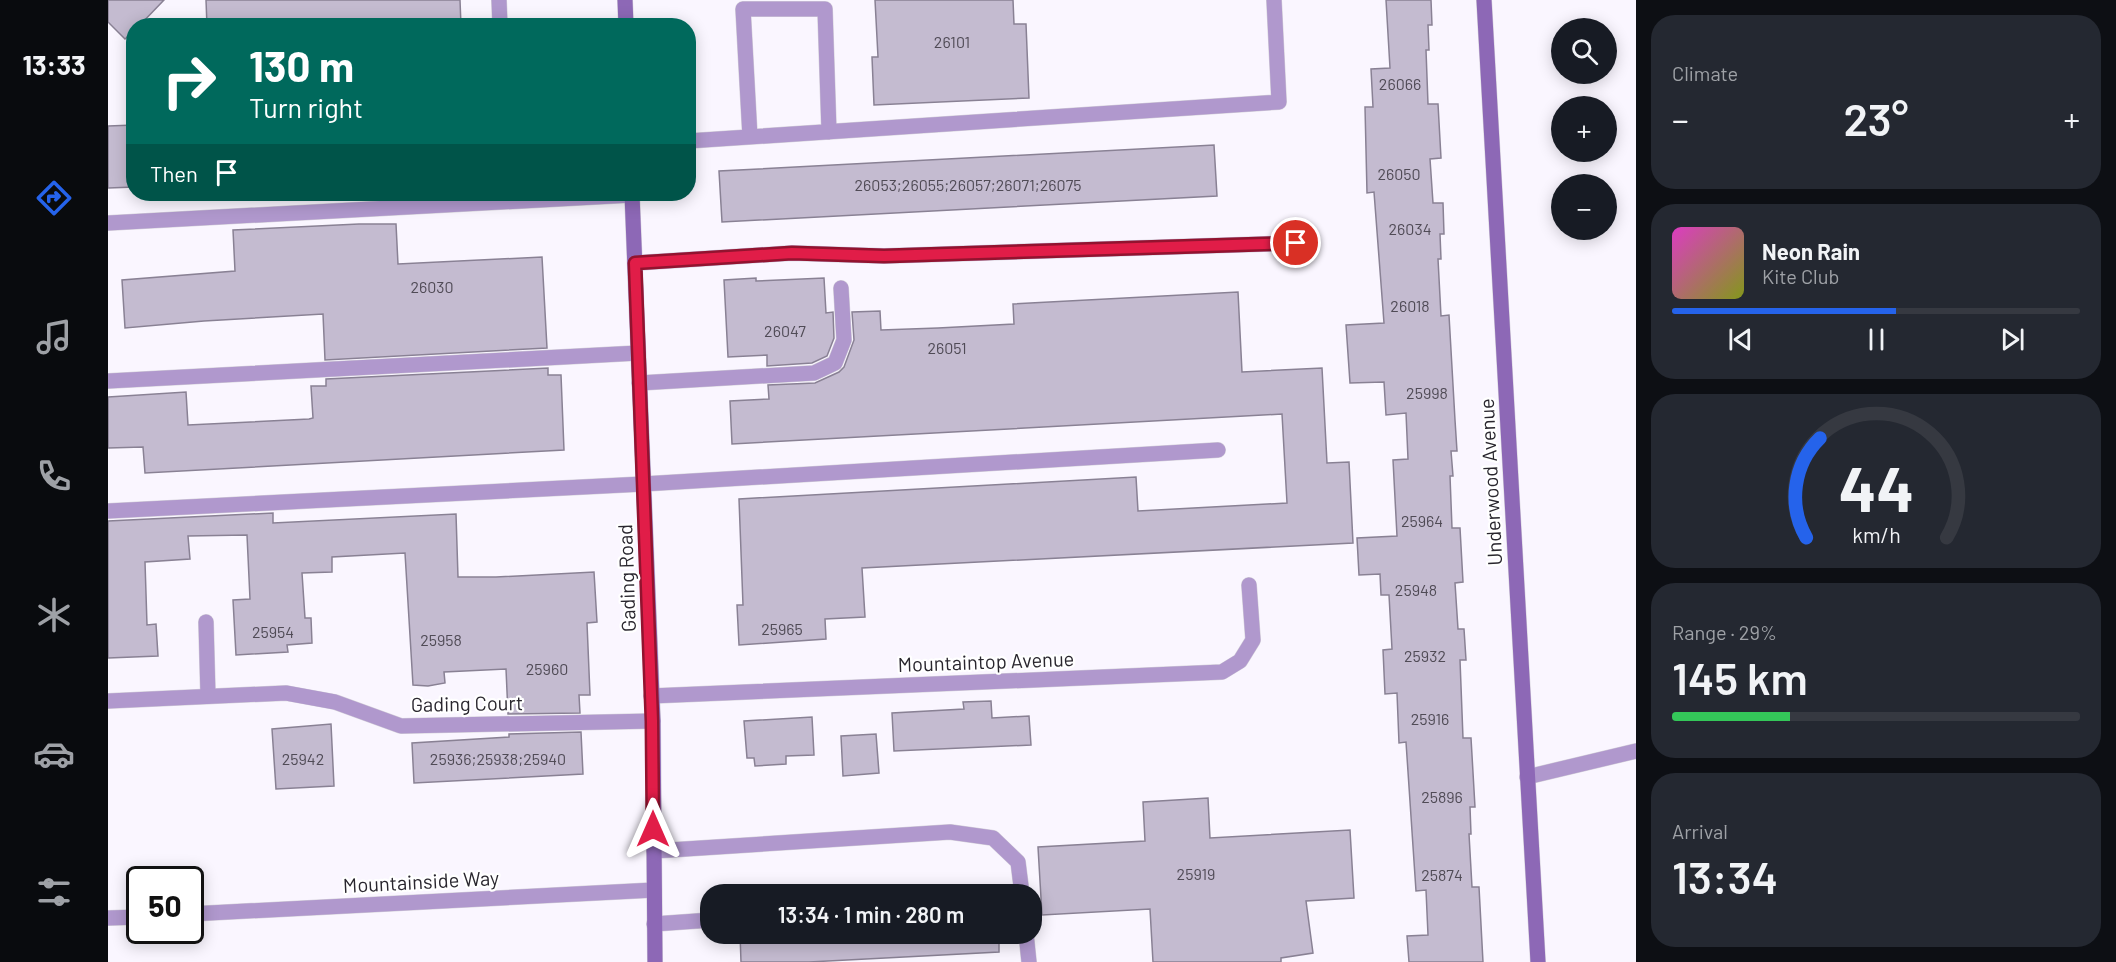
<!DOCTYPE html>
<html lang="en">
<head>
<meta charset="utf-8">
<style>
	:root { --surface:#171b24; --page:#242831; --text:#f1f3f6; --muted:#9ea1a6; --line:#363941; --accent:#2563eb }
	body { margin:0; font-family:Barlow,sans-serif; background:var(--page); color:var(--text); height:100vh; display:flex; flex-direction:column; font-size:22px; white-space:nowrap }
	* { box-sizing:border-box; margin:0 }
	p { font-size:20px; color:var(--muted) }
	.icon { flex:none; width:33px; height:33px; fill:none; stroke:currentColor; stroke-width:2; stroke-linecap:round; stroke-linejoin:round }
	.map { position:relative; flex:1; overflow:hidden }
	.side { display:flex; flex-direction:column; gap:15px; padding:15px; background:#0d0f14; width:480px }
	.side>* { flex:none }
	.hud { position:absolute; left:18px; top:18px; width:570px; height:183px; border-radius:24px; box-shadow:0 3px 15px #0003; background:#00695c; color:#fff; overflow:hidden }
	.tools { position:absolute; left:1443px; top:18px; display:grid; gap:12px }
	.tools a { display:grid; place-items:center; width:66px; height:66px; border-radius:50%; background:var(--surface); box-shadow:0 3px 15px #0003; font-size:30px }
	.speed { position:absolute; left:18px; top:866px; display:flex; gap:12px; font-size:30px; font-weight:700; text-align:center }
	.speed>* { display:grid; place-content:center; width:78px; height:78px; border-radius:50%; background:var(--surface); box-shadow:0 3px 15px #0003; line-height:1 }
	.speed .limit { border:3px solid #111; border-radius:9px; background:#fff; color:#111 }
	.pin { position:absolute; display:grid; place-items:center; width:51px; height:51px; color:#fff; margin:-26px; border:3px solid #fff; border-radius:50%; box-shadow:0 2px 6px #0007 }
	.me { position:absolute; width:66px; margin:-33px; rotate:0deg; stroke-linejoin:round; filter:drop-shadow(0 0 4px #0008) }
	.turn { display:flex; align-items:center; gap:21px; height:126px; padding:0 24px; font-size:27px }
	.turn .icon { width:78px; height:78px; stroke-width:2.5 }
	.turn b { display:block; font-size:42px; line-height:51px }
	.then { display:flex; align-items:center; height:57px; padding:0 24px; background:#0003; gap:12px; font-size:22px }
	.big { font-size:45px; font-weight:600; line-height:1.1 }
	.side .card { flex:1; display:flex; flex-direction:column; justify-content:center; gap:9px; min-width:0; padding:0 21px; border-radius:24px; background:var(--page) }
	.side .dial { align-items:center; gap:0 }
	.dial svg { height:156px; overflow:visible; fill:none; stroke:var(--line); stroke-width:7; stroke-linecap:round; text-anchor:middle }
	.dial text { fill:var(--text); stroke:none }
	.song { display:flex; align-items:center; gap:18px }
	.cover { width:72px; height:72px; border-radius:9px; background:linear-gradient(135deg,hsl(310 70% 55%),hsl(70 70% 35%)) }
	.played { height:6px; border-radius:3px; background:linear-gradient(90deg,var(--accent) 55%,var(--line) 55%) }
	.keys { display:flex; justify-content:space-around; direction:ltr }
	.heat { display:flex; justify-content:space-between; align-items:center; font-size:33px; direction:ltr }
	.charge { height:9px; border-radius:4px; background:linear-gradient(90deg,#34c759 29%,var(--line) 0) }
	.trip { position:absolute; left:592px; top:884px; width:342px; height:60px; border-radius:24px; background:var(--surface); box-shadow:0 3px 15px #0003; font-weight:600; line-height:60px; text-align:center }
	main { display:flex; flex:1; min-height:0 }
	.dock { display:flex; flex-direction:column; width:108px; justify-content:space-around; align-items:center; background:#090b0e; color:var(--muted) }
	.dock .icon { width:42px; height:42px }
	.dock .selected { color:var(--accent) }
	.dock b { font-size:27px; color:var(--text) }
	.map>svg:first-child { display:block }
</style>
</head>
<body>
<main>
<nav class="dock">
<b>13:33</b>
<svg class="icon selected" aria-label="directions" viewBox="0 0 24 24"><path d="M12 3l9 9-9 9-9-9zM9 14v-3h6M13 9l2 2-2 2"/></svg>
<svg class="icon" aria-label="music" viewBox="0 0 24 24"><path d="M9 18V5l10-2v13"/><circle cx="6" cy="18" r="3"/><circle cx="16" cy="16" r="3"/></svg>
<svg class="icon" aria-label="phone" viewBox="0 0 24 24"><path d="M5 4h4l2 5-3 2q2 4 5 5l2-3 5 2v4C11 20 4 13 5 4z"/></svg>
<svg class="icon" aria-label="climate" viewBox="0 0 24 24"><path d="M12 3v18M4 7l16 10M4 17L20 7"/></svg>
<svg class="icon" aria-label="car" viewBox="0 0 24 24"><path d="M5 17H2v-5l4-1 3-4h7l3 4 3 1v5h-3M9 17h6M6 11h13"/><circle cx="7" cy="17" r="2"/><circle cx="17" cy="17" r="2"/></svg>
<svg class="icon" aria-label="filters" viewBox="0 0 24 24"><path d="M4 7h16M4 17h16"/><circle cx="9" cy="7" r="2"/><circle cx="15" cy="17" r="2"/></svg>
</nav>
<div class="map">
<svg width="1528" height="962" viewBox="0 0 1528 962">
	<rect width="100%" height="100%" fill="#faf6ff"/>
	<path fill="#c4bbd0" stroke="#898194" stroke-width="1.5" d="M0,0H56L31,26H26V31L17,39L0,22Z
		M98,0H352L353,26H99Z
		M767,0H905L906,24H918L921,98L766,105L764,57H770Z
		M1278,0H1323L1324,25H1320L1321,50H1318L1320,104H1330L1333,158L1322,159L1325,203H1335L1336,234H1332L1333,259H1330L1333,316L1341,315L1347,420L1349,451H1343L1345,476H1342L1344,528H1352L1355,582L1347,583L1350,629H1356L1358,660H1352L1355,738H1363L1367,807H1362L1363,834H1361L1364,887H1371L1375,962H1301L1299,936L1320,935L1318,890L1308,891L1298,742L1291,743L1289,693L1277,694L1275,650L1284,649L1281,595H1273L1272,574L1251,575L1249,538L1289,536L1285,460L1300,459L1298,413L1278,415L1276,382L1242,383L1238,325L1276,323L1266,192L1259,193L1257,107H1265L1263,69L1282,68Z
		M26,125V187L0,188V126Z
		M1106,145L1109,196L614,222L611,171Z
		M251,224H288L290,264L434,257L439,348L217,360L215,314L96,321L17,328L14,280L127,271L125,230Z
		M648,278V281L716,278L718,313L725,312L726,338L719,356L704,363L659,366V355L620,357L616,280Z
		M1130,292L1134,372L1214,368L1219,463L1241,462L1245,543L754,568L757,617L717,619L718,639L631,645L629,605H635L631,499L1028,477L1030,511L1179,503L1174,414L624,444L622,401L661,399L660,385L707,383L731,372L736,367L746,340L744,312L772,311L773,330L830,328L906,324L905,304Z
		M440,368V375H453L456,450L37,473L35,447L0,448V397L78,392L80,425L201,419L205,418L203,386H218V379Z
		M165,513V523L348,514L350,577H388L486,572L489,622L479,623L482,695H471L472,713L400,714L398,669L336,672L337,683L320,686L305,685L297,553L224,557V572L194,573L197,618H203L204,643L179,645L180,652L128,655L125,600L142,599L139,535L80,536L82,559L37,562L39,625L48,624L50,656L0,658V521Z
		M883,701L884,718L921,716L923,745L786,751L784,713L856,709L855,702Z
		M704,717L706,755L678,756V764L647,766L646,758H639L636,721Z
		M223,724L226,786L168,789L164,729Z
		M473,732L475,774L306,783L304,743L401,737V734Z
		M768,734L771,773L735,776L733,736Z
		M1100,798L1102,838L1242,830L1246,898L1198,901L1205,953L1173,958V962H1045L1042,909L934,915L930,847L1037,841L1035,802Z
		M632,933H891V952L701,962H633Z"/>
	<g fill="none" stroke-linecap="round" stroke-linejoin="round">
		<g stroke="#d4d1d9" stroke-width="16">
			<path id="lane" d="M391,0L392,26
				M642,137L635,9H717L721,132
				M580,141L1171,102L1166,0
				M0,223L524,195
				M527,263L684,253L776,256L1188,243
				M0,381L530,353
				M531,383L706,373L727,363L736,340L733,288
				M0,511L535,484L1110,450
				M98,622L100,696
				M546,851L842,832L885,838L910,862L914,894
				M546,924L603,920
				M918,933L921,962"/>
		</g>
		<g stroke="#d4d1d9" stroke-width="16">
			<path id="street" d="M543,696L1114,672L1132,661L1145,640L1141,585
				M0,701L178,693L227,702L293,726L545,721
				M1419,777L1528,751
				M82,914L546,890
				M0,918L32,917"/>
		</g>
		<g stroke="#d4d1d9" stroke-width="16">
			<path id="secondary" d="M517,0L518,26
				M1376,0L1430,962
				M524,194L545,721L547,962"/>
		</g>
		<use href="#lane" stroke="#b098cd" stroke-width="15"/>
		<use href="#street" stroke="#b098cd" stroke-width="15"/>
		<use href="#secondary" stroke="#8d68b6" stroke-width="15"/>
	</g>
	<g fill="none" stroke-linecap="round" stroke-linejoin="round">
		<g stroke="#92132f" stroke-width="15">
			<path id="route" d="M545,829L544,721L527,263L684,253L776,256L1188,243"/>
		</g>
		<use href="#route" stroke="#e11d48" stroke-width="10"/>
	</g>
	<g text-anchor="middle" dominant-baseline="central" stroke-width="4.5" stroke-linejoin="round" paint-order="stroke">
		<g font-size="16" fill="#504b56">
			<text x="844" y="41">26101</text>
			<text x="1292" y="83">26066</text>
			<text x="1291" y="173">26050</text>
			<text x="860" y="184">26053;26055;26057;26071;26075</text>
			<text x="1302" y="228">26034</text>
			<text x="324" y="286">26030</text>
			<text x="1302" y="305">26018</text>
			<text x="677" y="330">26047</text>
			<text x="839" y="347">26051</text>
			<text x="1319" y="392">25998</text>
			<text x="1314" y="520">25964</text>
			<text x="1308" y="589">25948</text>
			<text x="674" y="628">25965</text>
			<text x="165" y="631">25954</text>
			<text x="333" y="639">25958</text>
			<text x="1317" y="655">25932</text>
			<text x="439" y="668">25960</text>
			<text x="1322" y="718">25916</text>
			<text x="195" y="758">25942</text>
			<text x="390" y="758">25936;25938;25940</text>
			<text x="1334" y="796">25896</text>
			<text x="1088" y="873">25919</text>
			<text x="1334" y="874">25874</text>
		</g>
		<g font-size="20" fill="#29262e" stroke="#fff">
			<text transform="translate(1382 482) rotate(-93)">Underwood Avenue</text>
			<text transform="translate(518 578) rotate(-92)">Gading Road</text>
			<text transform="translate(878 661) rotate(-2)">Mountaintop Avenue</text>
			<text transform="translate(359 703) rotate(-1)">Gading Court</text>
			<text transform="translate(313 881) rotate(-3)">Mountainside Way</text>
		</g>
	</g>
</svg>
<div class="tools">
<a><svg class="icon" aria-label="search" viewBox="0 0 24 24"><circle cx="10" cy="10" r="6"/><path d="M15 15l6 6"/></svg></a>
<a>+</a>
<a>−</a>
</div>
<div class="speed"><div class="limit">50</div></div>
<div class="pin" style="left:1188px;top:243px;background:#d93025"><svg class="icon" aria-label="arrive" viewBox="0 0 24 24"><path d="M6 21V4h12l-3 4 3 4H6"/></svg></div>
<svg class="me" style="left:545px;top:829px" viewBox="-20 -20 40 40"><path d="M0-17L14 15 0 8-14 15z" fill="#e11d48" stroke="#fff" stroke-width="4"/></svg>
<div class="trip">13:34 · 1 min · 280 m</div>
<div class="hud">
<div class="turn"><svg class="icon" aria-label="right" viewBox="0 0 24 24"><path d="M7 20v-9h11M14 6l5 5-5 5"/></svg><div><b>130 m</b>Turn right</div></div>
<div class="then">Then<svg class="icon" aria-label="arrive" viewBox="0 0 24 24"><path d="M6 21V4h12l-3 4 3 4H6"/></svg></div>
</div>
</div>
<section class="side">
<div class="card"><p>Climate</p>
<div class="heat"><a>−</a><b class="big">23°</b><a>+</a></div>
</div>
<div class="card">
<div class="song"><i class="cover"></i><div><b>Neon Rain</b><p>Kite Club</p></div></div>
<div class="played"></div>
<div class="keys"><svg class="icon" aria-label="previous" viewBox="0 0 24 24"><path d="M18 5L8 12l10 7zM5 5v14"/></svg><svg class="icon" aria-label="pause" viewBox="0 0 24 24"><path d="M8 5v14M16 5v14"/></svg><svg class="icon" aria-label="next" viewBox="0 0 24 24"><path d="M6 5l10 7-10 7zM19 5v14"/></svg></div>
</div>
<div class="card dial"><svg viewBox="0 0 100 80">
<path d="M14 69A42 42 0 1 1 86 69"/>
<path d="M14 69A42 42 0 0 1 21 18" stroke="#2563eb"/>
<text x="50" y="56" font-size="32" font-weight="700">44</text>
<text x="50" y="72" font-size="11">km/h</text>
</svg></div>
<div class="card"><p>Range · 29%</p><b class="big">145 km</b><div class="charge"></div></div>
<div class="card"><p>Arrival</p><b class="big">13:34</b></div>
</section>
</main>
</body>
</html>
